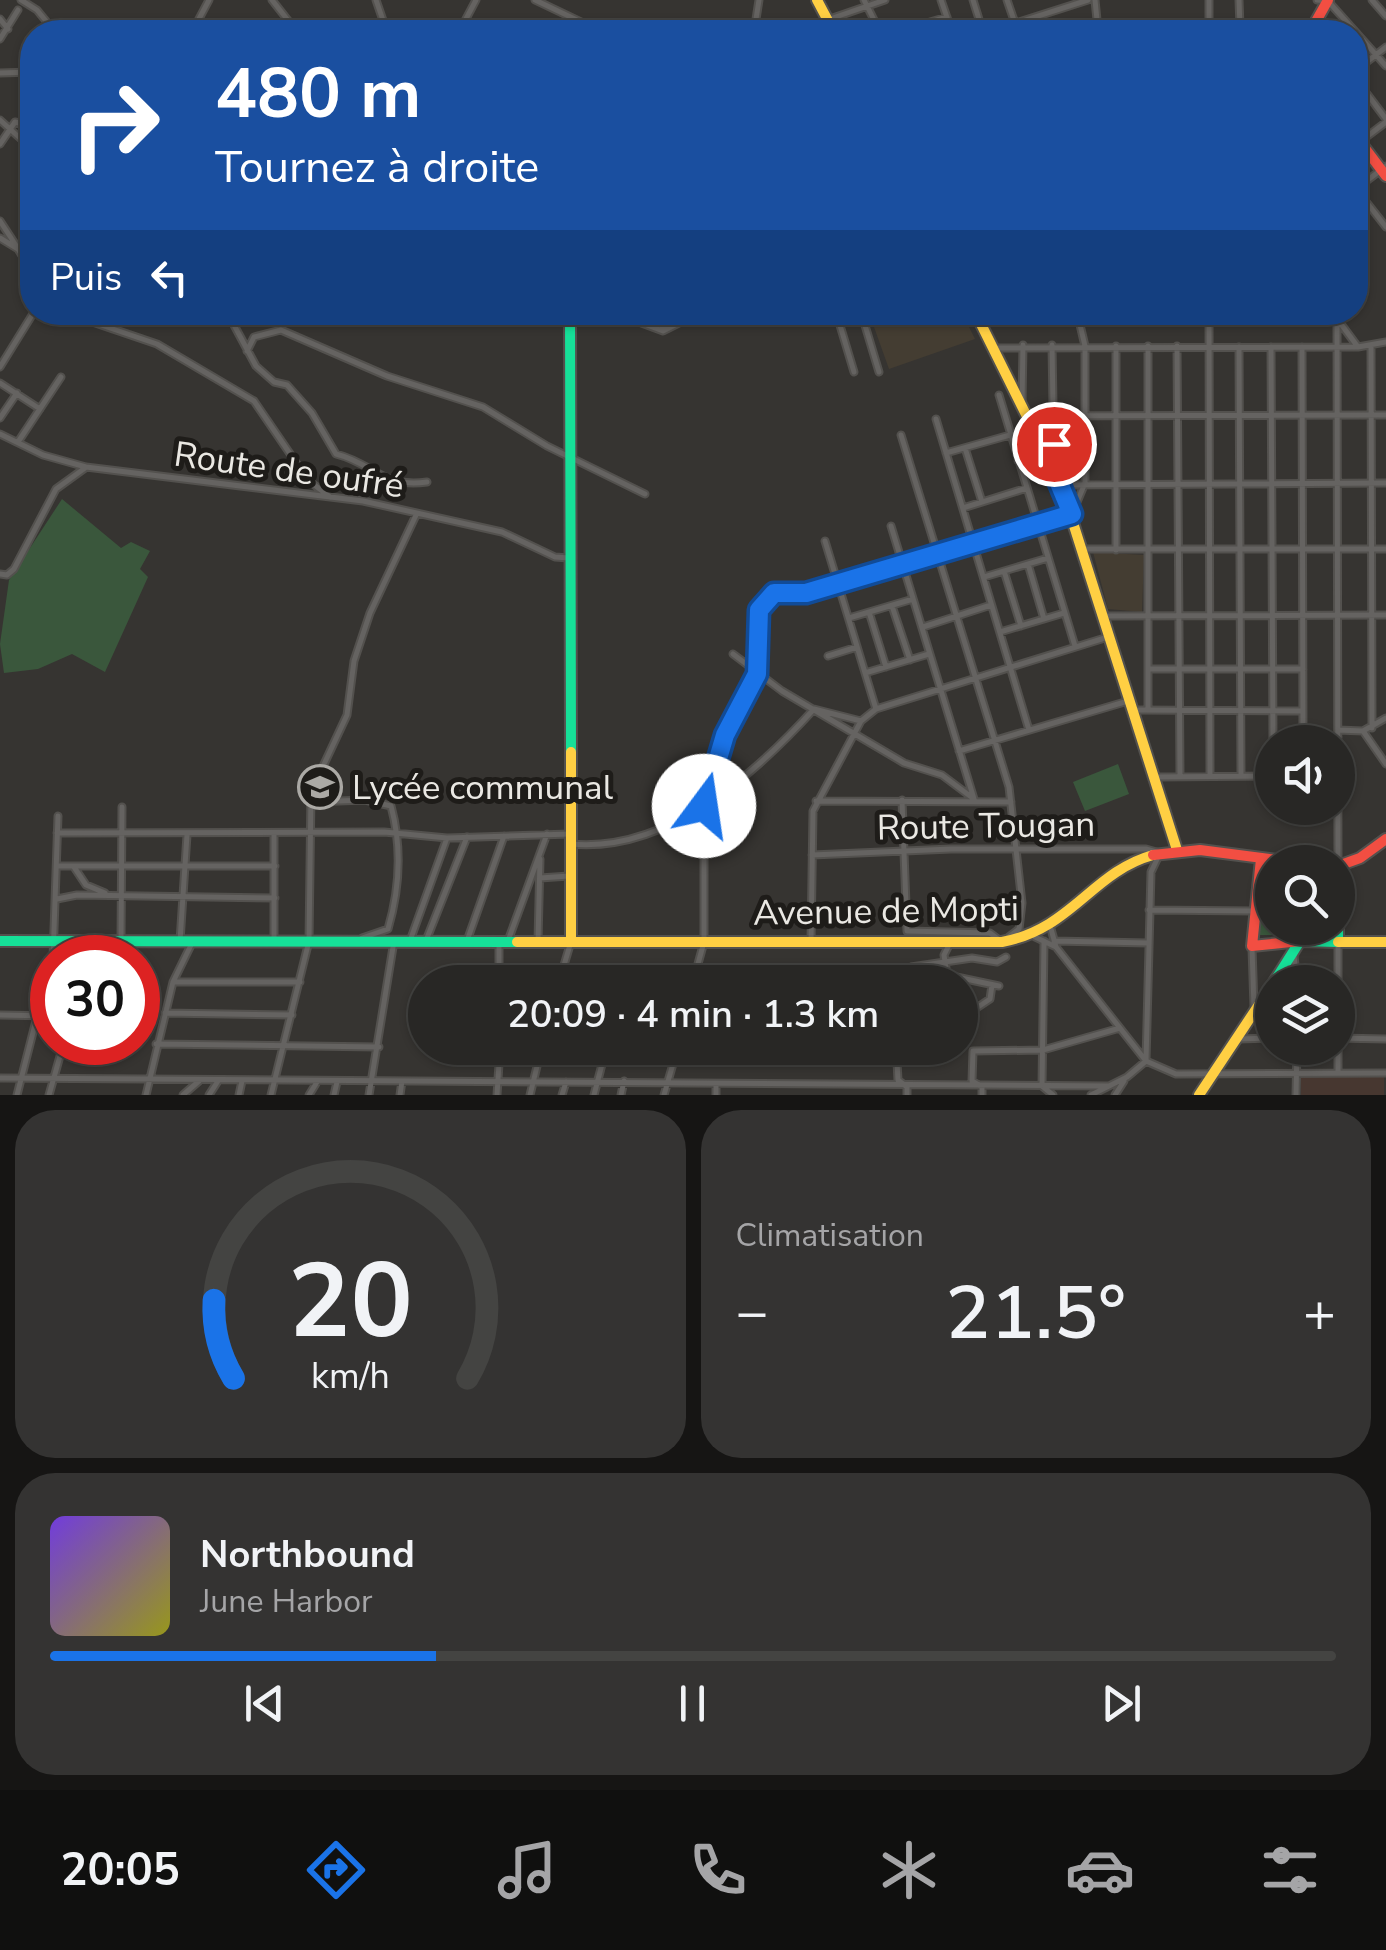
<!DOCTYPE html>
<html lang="fr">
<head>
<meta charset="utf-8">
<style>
	:root { --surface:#282725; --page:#343332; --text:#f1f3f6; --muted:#a5a5a7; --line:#444442; --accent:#1a73e8 }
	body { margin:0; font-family:"Nunito Sans",sans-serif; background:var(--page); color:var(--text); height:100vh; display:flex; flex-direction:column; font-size:38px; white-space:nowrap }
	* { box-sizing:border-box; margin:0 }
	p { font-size:32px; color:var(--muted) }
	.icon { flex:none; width:55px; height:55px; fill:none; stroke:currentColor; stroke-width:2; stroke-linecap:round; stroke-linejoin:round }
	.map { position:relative; height:1095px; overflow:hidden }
	.details { display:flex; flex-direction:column; gap:15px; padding:15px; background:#161514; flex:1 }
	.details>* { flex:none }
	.banner { position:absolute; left:20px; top:20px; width:1348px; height:305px; border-radius:40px; box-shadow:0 2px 8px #0004,0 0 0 2px var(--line); background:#1a4fa0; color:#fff; overflow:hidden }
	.fabs { position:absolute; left:1255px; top:725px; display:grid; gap:20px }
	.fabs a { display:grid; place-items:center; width:100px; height:100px; border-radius:50%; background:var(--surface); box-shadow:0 2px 8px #0004,0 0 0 2px var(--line); font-size:50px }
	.speed { position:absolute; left:30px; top:935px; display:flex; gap:20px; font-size:50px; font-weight:700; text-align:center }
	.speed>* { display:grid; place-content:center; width:130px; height:130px; border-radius:50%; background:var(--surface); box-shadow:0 2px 8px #0004,0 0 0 2px var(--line); line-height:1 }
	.speed .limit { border:15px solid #d22; background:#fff; color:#111 }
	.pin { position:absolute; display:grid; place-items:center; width:85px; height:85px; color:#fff; margin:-42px; border:5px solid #fff; border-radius:50%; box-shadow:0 2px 10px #0007 }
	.me { position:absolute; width:110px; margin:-55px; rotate:14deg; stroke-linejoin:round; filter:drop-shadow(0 0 8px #0008) }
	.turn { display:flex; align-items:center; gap:35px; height:210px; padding:0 30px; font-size:45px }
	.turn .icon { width:130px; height:130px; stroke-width:2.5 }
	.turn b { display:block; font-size:70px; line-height:85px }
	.then { display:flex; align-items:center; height:95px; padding:0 30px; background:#0003; gap:20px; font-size:38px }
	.big { font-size:75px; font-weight:600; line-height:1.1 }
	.details .widget { flex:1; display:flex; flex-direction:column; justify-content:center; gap:15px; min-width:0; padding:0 35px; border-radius:40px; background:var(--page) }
	.details .dial { align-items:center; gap:0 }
	.dial svg { height:260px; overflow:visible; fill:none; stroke:var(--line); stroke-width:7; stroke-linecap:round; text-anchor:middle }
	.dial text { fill:var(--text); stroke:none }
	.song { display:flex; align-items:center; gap:30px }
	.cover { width:120px; height:120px; border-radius:15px; background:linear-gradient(135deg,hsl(260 70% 55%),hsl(60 70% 35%)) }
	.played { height:10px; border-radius:5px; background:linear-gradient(90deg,var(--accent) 30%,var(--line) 30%) }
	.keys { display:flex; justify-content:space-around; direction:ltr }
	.heat { display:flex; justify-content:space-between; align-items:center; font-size:55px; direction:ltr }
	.details .tiles { flex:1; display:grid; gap:15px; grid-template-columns:1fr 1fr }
	.widget:last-child { grid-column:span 2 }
	.trip { position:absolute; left:408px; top:965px; width:570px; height:100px; border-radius:50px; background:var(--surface); box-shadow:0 2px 8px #0004,0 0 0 2px var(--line); font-weight:600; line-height:100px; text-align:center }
	.tab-bar { display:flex; height:160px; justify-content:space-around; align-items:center; background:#10100f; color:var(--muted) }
	.tab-bar .icon { width:70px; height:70px }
	.tab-bar .selected { color:var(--accent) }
	.tab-bar b { font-size:45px; color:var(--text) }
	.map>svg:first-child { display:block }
</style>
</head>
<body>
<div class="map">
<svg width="1386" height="1095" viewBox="0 0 1386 1095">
	<rect width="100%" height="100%" fill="#363431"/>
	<path fill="#443d32" d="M869,313H962L975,339L889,369Z
		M1093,552L1144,555L1142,612L1108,609Z"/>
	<path fill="#473730" d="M1301,1077H1384V1095H1301Z"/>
	<path fill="#3a573c" d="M62,499L121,548L131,542L150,551L140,569L148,577L105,672L72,654L38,669L4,673L0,644L9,580Z
		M1118,764L1129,794L1085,811L1073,782Z
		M1263,863L1272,864V928H1333V935H1256Z"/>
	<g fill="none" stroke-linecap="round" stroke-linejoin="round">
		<g stroke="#53514e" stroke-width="9">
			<path id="street" d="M21,0L37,10L55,32
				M272,0L294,28L308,32
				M376,0L387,32
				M535,0L602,32
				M864,0L880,32
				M941,0L952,32
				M973,0L983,32
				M1007,0L1018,32
				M1095,0L1098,30
				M1209,0V32
				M1239,0L1240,27
				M1317,0L1328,1L1386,66
				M1372,0L1386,16
				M0,19L8,29
				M827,20L885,0
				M192,32L209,0
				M459,32L476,0
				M754,32L759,0
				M896,32L947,17
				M988,32L1088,0
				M1090,32L1115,28L1209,26
				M1240,32V27L1314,26L1319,32
				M0,39L18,10
				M1355,71L1386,47
				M0,73L32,72
				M1355,78L1386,119
				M0,120L32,149
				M1361,141L1386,122
				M0,144L15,122L32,126
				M1360,194L1386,227
				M0,221L17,247
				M0,238L18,249L32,272
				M1355,264C1363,239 1367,214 1356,189L1386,166
				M63,312L157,344L254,401L308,480L330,497
				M227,312L256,366L274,382L287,385L312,413L336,454C375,464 381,488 427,482
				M612,312L663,331
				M657,312L663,328
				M836,312L854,372
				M861,312L879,372
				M1209,312L1210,776
				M1332,312L1358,347L1386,342
				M1337,321L1338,863
				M663,331L701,312
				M1052,345L1054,467
				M1148,346V710
				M1177,346L1180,776
				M1239,347L1241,776
				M1271,347L1273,742
				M1302,347L1303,742
				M1371,347L1372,728
				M993,348L1358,347
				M247,351L254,337L281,330L387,376L483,407L547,446L645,494
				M0,367L34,312
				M0,383L40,409
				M999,395L1075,646
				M1022,402L1023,345
				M1027,416L1386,415
				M0,418L17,393
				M936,419L1029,730
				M0,434L43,455L86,467L363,501L502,532L555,557L569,558
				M901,435L1009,787L1022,903L1019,929L1002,942L990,933L907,931L902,800
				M18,442L61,377
				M965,448L982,502
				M946,453L1010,435
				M1018,461L1044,453
				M1061,485L1386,483
				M963,508L1027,488
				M825,541L876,709
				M1084,549H1386
				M1116,550V346
				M1028,564L1044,619
				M1004,571L1021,626
				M0,574L7,575L14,569L56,489L85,468
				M984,577L1048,558
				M892,606L910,660
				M869,612L886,667
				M1104,616L1386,615
				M849,618L913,599
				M923,627L991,605
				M1000,632L1064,613
				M733,654L782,691L904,763L942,775L974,799L891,526
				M828,656L857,647
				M1148,669H1303
				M865,673L929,654
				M1134,710L1303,711
				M1338,730L1363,731L1386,718
				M1363,731L1386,764
				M1303,737H1338
				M959,751L1128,701
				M1156,777L1272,776
				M816,801L1011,802
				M312,802L365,800L391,806C402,847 400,888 388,929L362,938
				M57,833L384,832L447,838L570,834
				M571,844C667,853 754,775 814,709L861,721L876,709L1108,637
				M812,855L951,849H1146L1160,853L1151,872L1146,1061L1127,1077L1091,1095
				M58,866H275
				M74,867L86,885L105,893
				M540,878L569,876
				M57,899L77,895L275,898
				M1149,910L1255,911
				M1035,937L1056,947L1051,929
				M411,938L447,838
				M427,938L467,837
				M468,938L504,836
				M509,938L547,834
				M121,939L122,807
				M180,941L187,835
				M274,941V834
				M499,941V982
				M538,941L540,859
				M811,941L813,811L861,721
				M1044,941L1042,1086L1053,1095
				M1054,941L1148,943
				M949,945L944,955L947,975L999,986
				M1338,945V1073
				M1056,947L1146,1061L1176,1074L1386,1073
				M1252,948L1254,1007
				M1294,956L1297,982
				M53,958L58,816
				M86,958L90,942
				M173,982H300
				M559,982L570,945
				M693,982L704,942V806L725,735L757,674L759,610L774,593H806L1072,514L1085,483V346L1077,312
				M906,982L911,967L972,958L997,962L1006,957
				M165,1013L292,1015
				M0,1015L52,1016
				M960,1019L990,999L992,985
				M1338,1038L1386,1039
				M1238,1039L1272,1038
				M156,1044L379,1047
				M500,1049L677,1050
				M764,1058L769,1048
				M897,1062L898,1080L907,1087V1095
				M0,1078L1109,1086
				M716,1085V1095
				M17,1095L52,958
				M49,1095L64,1042
				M146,1095L173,982L193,941
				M183,1095L199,1081
				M209,1095L218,1081
				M239,1095L242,1081
				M271,1095L309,941L311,792L347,715L354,661L370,613L417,513
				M309,1095L317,1082
				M334,1095L337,1082
				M369,1095L394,941
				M400,1095L402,1081
				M497,1095L500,1048
				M530,1095L541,1050
				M562,1095L566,1082
				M594,1095L606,1049
				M621,1095L624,1081
				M664,1095L677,1050
				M982,1095V1087L972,1081L973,1051L1043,1050L1120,1028
				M1115,1095L1124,1081
				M1296,1095L1297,1048"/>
		</g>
		<g stroke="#53514e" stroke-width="14">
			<path id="fast" d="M570,312L571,752
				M0,941L517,942
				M1274,982L1300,941L1338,942V866"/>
		</g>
		<g stroke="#53514e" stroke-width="14">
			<path id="slow" d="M817,0L834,32
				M975,312L1061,485L1177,850
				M571,752V942
				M517,942H1002C1072,929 1092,872 1153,855
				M1338,942H1386
				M1199,1095L1272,985"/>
		</g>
		<g stroke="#53514e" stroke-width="14">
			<path id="jam" d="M1310,32L1328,0
				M1355,135L1386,176
				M1153,855L1200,850L1293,862
				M1261,859L1252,946L1300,941
				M1338,866L1360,858L1386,839"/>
		</g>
		<use href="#street" stroke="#656361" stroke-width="5"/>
		<use href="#fast" stroke="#16e098" stroke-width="10"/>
		<use href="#slow" stroke="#ffcf43" stroke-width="10"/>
		<use href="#jam" stroke="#f24e42" stroke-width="10"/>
	</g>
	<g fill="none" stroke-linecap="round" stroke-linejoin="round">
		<g stroke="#114b97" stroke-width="25">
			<path id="route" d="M704,806L725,735L757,674L759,610L774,593H806L1072,514L1054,471V444"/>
		</g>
		<use href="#route" stroke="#1a73e8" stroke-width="18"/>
	</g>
	<defs>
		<g id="university-ring" transform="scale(2.25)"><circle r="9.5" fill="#1e1c19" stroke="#aba9a5" stroke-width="1.5"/><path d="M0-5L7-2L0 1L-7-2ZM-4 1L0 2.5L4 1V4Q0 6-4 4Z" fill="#aba9a5"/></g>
	</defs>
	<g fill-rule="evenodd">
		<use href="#university-ring" x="320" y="787"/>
	</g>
	<g text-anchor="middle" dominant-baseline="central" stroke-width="10" stroke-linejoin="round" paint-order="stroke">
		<g font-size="35" fill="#eae8e3" stroke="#1e1c19">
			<text transform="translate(289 470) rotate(8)">Route de oufré</text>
			<text transform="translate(986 826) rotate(-1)">Route Tougan</text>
			<text transform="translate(886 911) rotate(-1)">Avenue de Mopti</text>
		</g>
		<g font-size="35" fill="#eae8e3" stroke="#1e1c19" text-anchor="start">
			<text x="352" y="787">Lycée communal</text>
		</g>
	</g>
</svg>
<div class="fabs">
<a><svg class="icon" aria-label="sound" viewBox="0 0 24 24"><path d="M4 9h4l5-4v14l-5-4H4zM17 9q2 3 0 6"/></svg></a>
<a><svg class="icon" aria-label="search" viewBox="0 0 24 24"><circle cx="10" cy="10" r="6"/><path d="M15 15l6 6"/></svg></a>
<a><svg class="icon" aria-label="layers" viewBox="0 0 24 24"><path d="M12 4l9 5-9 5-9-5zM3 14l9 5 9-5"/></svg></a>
</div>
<div class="speed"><div class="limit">30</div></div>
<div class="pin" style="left:1054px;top:444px;background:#d93025"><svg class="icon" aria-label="arrive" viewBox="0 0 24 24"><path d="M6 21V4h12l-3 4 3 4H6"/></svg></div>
<svg class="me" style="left:704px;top:806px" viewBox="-20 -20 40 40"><circle r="19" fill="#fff"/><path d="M0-13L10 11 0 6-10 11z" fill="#1a73e8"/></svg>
<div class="trip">20:09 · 4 min · 1.3 km</div>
<div class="banner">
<div class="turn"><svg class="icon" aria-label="right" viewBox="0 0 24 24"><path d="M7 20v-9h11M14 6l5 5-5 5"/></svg><div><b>480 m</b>Tournez à droite</div></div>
<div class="then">Puis<svg class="icon" aria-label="left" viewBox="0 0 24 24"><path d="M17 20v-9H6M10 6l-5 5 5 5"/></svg></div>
</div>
</div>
<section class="details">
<div class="tiles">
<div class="widget dial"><svg viewBox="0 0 100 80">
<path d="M14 69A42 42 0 1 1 86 69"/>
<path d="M14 69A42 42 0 0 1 8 45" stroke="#1a73e8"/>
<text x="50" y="56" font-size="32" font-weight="700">20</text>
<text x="50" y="72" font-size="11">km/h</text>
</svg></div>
<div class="widget"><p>Climatisation</p>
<div class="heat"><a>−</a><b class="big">21.5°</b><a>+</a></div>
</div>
<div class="widget">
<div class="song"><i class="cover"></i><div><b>Northbound</b><p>June Harbor</p></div></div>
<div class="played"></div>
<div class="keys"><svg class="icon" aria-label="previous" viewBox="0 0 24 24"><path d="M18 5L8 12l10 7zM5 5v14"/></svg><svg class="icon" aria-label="pause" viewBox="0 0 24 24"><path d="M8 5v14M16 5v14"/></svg><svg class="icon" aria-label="next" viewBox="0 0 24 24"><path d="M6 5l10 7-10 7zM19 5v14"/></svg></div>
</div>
</div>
</section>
<nav class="tab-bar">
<b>20:05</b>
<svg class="icon selected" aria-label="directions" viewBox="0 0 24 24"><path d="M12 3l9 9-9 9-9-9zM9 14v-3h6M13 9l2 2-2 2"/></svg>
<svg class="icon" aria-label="music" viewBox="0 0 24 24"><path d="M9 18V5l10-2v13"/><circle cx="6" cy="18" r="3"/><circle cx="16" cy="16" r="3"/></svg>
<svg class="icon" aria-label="phone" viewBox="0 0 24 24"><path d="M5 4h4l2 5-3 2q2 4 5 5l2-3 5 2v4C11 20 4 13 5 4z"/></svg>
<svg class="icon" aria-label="climate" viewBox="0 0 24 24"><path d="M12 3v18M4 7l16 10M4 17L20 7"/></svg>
<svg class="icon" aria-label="car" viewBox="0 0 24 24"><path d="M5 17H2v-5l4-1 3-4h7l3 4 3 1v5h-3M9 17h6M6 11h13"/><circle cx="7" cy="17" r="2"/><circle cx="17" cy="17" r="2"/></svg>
<svg class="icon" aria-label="filters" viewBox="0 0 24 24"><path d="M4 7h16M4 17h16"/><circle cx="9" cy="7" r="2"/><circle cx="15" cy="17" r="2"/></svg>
</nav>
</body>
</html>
